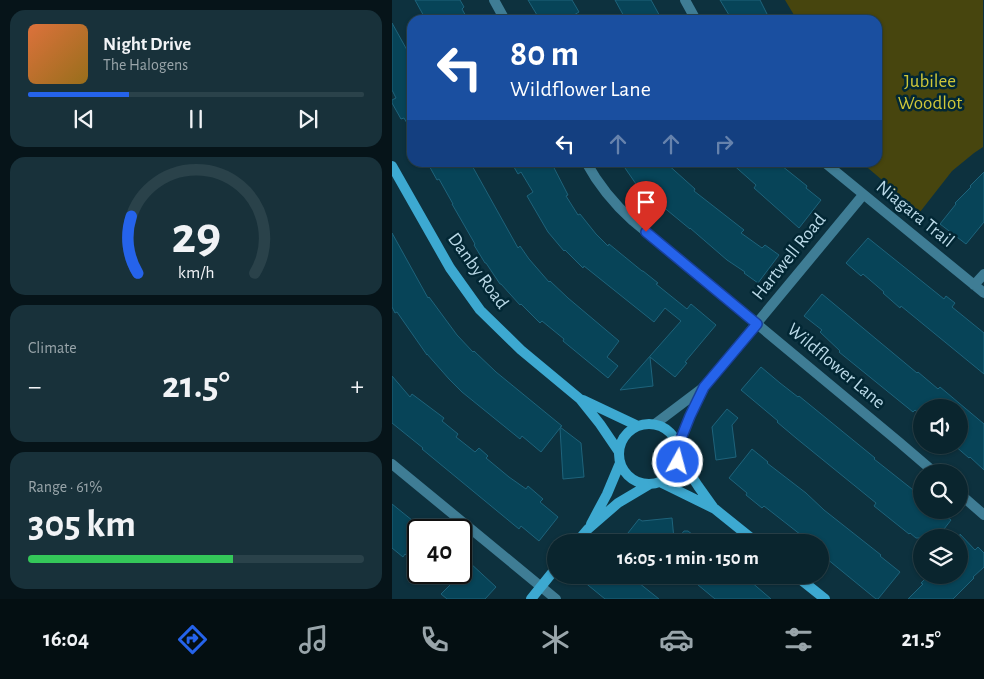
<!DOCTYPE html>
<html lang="en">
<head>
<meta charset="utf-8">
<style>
	:root { --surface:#0a252e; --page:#18313a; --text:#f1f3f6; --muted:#99a5aa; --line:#2a424a; --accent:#2563eb }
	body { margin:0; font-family:"Alegreya Sans",sans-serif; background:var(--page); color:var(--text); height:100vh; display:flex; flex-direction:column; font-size:19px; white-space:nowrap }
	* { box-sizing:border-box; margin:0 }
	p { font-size:16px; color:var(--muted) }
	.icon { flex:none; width:28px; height:28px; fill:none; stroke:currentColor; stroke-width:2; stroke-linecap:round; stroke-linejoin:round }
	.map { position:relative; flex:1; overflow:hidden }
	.details { display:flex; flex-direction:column; gap:10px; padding:10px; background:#061419; width:392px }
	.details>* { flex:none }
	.hud { position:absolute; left:15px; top:15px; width:475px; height:152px; border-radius:15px; box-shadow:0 1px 4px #0004,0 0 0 1px var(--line); background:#1a4fa0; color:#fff; overflow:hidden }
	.controls { position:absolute; left:521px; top:399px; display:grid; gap:10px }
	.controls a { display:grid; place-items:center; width:55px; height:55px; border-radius:50%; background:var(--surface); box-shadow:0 1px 4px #0004,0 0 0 1px var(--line); font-size:25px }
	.speed { position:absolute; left:15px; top:519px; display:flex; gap:10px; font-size:25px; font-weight:700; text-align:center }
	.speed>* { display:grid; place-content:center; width:65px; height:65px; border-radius:50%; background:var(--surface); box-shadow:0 1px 4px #0004,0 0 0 1px var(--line); line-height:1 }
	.speed .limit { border:2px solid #111; border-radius:8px; background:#fff; color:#111 }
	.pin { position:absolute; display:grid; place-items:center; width:42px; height:42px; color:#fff; margin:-51px -21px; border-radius:50% 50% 50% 0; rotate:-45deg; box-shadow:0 0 5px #0007 }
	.pin .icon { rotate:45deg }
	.me { position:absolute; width:55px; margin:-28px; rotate:7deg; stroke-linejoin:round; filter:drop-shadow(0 0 4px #0008) }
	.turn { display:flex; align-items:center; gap:18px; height:105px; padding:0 20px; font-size:22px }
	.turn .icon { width:65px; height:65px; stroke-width:2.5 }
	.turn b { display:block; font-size:35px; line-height:42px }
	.lanes { display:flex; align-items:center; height:48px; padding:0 20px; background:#0003; justify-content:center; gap:25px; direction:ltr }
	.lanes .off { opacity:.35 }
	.big { font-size:38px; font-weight:700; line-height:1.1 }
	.details .widget { flex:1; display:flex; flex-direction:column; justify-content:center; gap:8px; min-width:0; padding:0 18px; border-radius:15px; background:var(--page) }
	.details .dial { align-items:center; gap:0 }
	.dial svg { height:130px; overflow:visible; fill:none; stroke:var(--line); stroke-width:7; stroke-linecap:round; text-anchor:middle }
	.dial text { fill:var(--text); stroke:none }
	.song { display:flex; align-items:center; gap:15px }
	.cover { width:60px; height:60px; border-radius:8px; background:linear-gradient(135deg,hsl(20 70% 55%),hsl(40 70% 35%)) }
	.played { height:5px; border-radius:2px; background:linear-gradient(90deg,var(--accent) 30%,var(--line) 30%) }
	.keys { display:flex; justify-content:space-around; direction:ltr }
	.heat { display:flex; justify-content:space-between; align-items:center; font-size:28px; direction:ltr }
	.charge { height:8px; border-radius:4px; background:linear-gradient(90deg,#34c759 61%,var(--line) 0) }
	.trip { position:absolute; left:155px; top:534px; width:282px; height:50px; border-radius:25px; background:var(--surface); box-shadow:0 1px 4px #0004,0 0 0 1px var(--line); font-weight:700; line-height:50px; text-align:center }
	.tabs { display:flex; height:80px; justify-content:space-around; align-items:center; background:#040f12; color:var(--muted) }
	.tabs .icon { width:35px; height:35px }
	.tabs .current { color:var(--accent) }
	.tabs b { font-size:22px; color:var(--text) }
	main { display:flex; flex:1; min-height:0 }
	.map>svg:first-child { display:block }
</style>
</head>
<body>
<main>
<section class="details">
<div class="widget">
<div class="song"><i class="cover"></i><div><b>Night Drive</b><p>The Halogens</p></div></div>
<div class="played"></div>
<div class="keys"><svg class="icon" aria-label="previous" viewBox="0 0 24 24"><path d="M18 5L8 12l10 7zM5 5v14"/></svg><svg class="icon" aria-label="pause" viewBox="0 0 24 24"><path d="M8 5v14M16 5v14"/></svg><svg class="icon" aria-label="next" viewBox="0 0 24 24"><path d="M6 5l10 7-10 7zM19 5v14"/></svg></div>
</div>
<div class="widget dial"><svg viewBox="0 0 100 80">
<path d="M14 69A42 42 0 1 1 86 69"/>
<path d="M14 69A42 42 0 0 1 10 34" stroke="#2563eb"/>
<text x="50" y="56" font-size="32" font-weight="700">29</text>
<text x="50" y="72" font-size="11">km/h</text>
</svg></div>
<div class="widget"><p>Climate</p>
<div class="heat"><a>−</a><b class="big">21.5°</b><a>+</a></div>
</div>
<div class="widget"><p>Range · 61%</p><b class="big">305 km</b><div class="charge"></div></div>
</section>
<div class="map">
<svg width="592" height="599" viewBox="0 0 592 599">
	<rect width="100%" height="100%" fill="#0d313e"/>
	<path fill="#47450e" d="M393,0H591V147L582,153L560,171L528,212L470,163L485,162V20H405Z"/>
	<path fill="#074458" stroke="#1e637b" d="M23,0H68L72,7L70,9L76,20H34Z
		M136,0H180L187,12L182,15L184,20H148Z
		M223,0H259L270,20H234Z
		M328,0H368L378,20H340Z
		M0,23L20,59V132L12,118L9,119L0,103V100L4,98L0,90Z
		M35,162H78L126,248L128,246L137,259L157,282L158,281L176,298L227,341L215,357L226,366L216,378L171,341L172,339L150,321L148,323L129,304L128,305L109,284H108L94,263H93L82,245L83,244L60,204H61L47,179L45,180Z
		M119,162H159L176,195L174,196L186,215L188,214L204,234L216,246L217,244L250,271H251L266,283L264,284L295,309L299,304L324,325L293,362L295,363L283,377L258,357L261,386L228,390L289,321L273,308L262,322L192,266L191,268L173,250L172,251L156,232L135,196L141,192L129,172L126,174Z
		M240,162H273L303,189L302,191L352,230L349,233L370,248L373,245L387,255L366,283L352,273L353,272L335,260L298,228V229L264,201L263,202L244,184L233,168Z
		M338,162H385L415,186L414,188L429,200L407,228L362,188L364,185Z
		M592,172V222L574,244L548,224L564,204L563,203L579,187L578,186Z
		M0,233L36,298L37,297L65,335L81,352L82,351L104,372L170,426L168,427L189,443L192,477L171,479L168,428L149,452L130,436L128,439L70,392L57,379L35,354V355L5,312L3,313L0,307Z
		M476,238L552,299L554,296L563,303L560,307L592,333V374L509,306L508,308L491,293L492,292L471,274L469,276L454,263Z
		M430,294L525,373L526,372L546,389L548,387L592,424V470L578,457L577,458L562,445H568V408H530V416L523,410L521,412L447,352L448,351L428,332L430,330L412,316Z
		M369,367L388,383L406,397L407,396L483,458L482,459L530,497V510H546L559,520L545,538H524L518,533L517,534L482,506L484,503L404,438L385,422L386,421L349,390Z
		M0,376L18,397L20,394L52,418L50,421L66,434L64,437L83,452L87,448L96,456L94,458L117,477L134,489L136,486L151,499L148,502L166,517L147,541L129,526L127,529L30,449L31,448L0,423Z
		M335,409L346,418L340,425L344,457L324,460L320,427Z
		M360,449L376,462L375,463L414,493L432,510L489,555L488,556L508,572L486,599H484L429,554V542H418L372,506L370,508L354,495L355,493L337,478Z
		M0,504L26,525V565L13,554L11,557L0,548Z
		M280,518L282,539L238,542L232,538L247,519L250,521Z
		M292,531H296L310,542H283Z
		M568,534L583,550L586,547L592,553V567L581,577L582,578L561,599H516L531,584L529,583L537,575H568Z
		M77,562L104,587L93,599H55L49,594L67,576L66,575Z
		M195,575H237L267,599H213L191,581Z
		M294,575H351L379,599H323Z"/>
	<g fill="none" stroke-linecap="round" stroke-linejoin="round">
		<path stroke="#3f7d95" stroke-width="10" d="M102,0L113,20
			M293,0L304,20
			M194,162C207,186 221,203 241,221L507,442L542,472
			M432,162L592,293
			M582,285L592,274
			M263,424L312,387L471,195
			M286,446L298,416L311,390
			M0,464L164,599
			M568,494L592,515"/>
		<path stroke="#3da9d1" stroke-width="10" d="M0,166L58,268L88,310L129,350L188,399L208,424L227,452
			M191,400L246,426
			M227 454a30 30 0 1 1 60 0a30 30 0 1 1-60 0Z
			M287,457L306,486L321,507
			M268,482L323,509L364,542
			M199,524L215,494L228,463
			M185,542L196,529L226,503L258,484
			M403,575L433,599
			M139,599L164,568"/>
	</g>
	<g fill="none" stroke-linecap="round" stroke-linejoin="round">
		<g stroke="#184099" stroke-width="12">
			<path id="route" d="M254,232L365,324L312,387L298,416L286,446L287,451L286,462"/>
		</g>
		<use href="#route" stroke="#2563eb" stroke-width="9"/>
	</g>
	<g text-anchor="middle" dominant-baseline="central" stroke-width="5" stroke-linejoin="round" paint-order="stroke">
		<g font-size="19" fill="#cfc739" stroke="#022734">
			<text x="538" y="81">Jubilee<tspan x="538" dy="22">Woodlot</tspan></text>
		</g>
		<g font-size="19" fill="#bad9e7" stroke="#022734">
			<text transform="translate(523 214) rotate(39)">Niagara Trail</text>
			<text transform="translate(397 257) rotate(-51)">Hartwell Road</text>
			<text transform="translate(86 271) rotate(54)">Danby Road</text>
			<text transform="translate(444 366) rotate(40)">Wildflower Lane</text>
		</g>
	</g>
</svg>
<div class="controls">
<a><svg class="icon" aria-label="sound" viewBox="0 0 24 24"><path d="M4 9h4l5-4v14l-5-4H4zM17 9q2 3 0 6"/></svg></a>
<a><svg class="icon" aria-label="search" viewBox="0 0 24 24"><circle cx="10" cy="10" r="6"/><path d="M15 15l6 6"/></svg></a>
<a><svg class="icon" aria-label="layers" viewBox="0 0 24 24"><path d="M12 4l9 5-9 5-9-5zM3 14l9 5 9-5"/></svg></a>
</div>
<div class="speed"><div class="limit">40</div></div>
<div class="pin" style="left:254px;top:232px;background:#d93025"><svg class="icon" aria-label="arrive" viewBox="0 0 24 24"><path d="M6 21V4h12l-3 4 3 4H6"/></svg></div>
<svg class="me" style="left:286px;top:462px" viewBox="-20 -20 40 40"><circle r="17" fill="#2563eb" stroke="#fff" stroke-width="3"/><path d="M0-11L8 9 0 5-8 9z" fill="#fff"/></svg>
<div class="trip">16:05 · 1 min · 150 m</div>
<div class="hud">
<div class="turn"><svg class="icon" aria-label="left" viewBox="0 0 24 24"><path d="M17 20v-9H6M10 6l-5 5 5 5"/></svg><div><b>80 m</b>Wildflower Lane</div></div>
<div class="lanes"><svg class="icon" aria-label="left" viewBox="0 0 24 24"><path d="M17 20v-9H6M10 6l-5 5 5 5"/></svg><svg class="icon off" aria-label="ahead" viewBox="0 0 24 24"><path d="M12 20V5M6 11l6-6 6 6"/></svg><svg class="icon off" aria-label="ahead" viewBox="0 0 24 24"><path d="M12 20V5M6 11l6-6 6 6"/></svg><svg class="icon off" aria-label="right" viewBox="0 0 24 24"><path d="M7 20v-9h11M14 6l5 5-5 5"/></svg></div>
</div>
</div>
</main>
<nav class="tabs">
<b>16:04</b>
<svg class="icon current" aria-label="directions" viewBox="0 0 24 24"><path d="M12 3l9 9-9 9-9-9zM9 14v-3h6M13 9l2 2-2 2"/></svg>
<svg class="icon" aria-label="music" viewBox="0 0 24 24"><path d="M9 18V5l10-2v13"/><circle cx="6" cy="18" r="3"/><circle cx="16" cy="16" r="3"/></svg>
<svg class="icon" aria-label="phone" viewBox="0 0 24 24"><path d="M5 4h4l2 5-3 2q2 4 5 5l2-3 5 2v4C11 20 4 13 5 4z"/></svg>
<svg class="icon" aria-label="climate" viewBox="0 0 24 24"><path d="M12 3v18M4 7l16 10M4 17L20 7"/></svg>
<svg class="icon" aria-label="car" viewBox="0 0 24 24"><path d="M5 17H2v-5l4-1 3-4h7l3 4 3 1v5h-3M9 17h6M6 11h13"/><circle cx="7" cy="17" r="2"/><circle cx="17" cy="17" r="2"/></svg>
<svg class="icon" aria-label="filters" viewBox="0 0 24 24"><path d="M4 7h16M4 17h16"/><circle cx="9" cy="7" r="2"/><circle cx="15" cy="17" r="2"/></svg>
<b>21.5°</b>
</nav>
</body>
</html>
